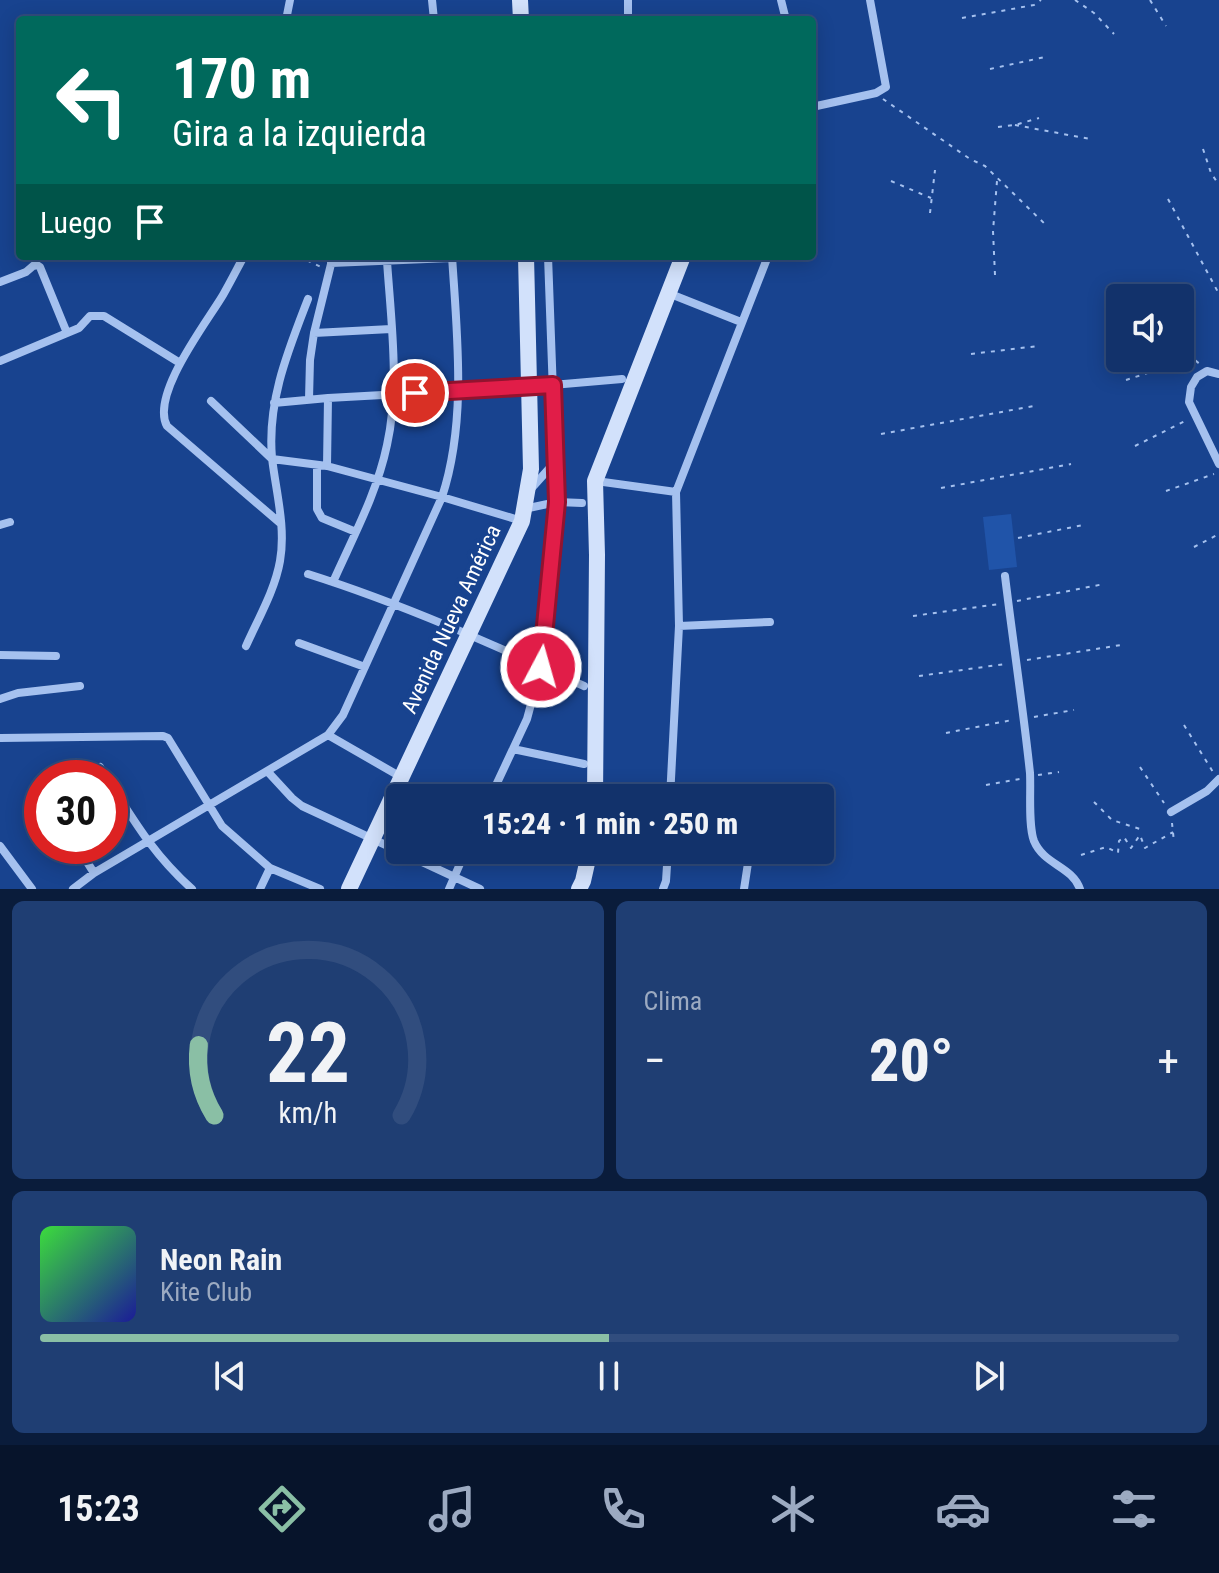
<!DOCTYPE html>
<html lang="es">
<head>
<meta charset="utf-8">
<style>
	:root { --surface:#12326b; --page:#1f3e73; --text:#f1f3f6; --muted:#9caac1; --line:#314d7e; --accent:#8abfa5 }
	body { margin:0; font-family:"Roboto Condensed",sans-serif; background:var(--page); color:var(--text); height:100vh; display:flex; flex-direction:column; font-size:30px; white-space:nowrap }
	* { box-sizing:border-box; margin:0 }
	p { font-size:26px; color:var(--muted) }
	.icon { flex:none; width:44px; height:44px; fill:none; stroke:currentColor; stroke-width:2; stroke-linecap:round; stroke-linejoin:round }
	.map { position:relative; height:889px; overflow:hidden }
	.sheet { display:flex; flex-direction:column; gap:12px; padding:12px; background:#0a1c3b; flex:1 }
	.sheet>* { flex:none }
	.hud { position:absolute; left:16px; top:16px; width:800px; height:244px; border-radius:8px; box-shadow:0 4px 20px #0003,0 0 0 2px var(--line); background:#00695c; color:#fff; overflow:hidden }
	.tools { position:absolute; left:1106px; top:284px; display:grid; gap:16px }
	.tools a { display:grid; place-items:center; width:88px; height:88px; border-radius:8px; background:var(--surface); box-shadow:0 4px 20px #0003,0 0 0 2px var(--line); font-size:40px }
	.speed { position:absolute; left:24px; top:760px; display:flex; gap:16px; font-size:40px; font-weight:700; text-align:center }
	.speed>* { display:grid; place-content:center; width:104px; height:104px; border-radius:50%; background:var(--surface); box-shadow:0 4px 20px #0003,0 0 0 2px var(--line); line-height:1 }
	.speed .limit { border:12px solid #d22; background:#fff; color:#111 }
	.pin { position:absolute; display:grid; place-items:center; width:68px; height:68px; color:#fff; margin:-34px; border:4px solid #fff; border-radius:50%; box-shadow:0 2px 8px #0007 }
	.me { position:absolute; width:88px; margin:-44px; rotate:6deg; stroke-linejoin:round; filter:drop-shadow(0 0 6px #0008) }
	.turn { display:flex; align-items:center; gap:28px; height:168px; padding:0 24px; font-size:36px }
	.turn .icon { width:104px; height:104px; stroke-width:2.5 }
	.turn b { display:block; font-size:56px; line-height:68px }
	.then { display:flex; align-items:center; height:76px; padding:0 24px; background:#0003; gap:16px; font-size:30px }
	.big { font-size:60px; font-weight:800; line-height:1.1 }
	.sheet .widget { flex:1; display:flex; flex-direction:column; justify-content:center; gap:12px; min-width:0; padding:0 28px; border-radius:12px; background:var(--page) }
	.sheet .dial { align-items:center; gap:0 }
	.dial svg { height:208px; overflow:visible; fill:none; stroke:var(--line); stroke-width:7; stroke-linecap:round; text-anchor:middle }
	.dial text { fill:var(--text); stroke:none }
	.song { display:flex; align-items:center; gap:24px }
	.cover { width:96px; height:96px; border-radius:12px; background:linear-gradient(135deg,hsl(120 70% 55%),hsl(240 70% 35%)) }
	.played { height:8px; border-radius:4px; background:linear-gradient(90deg,var(--accent) 50%,var(--line) 50%) }
	.keys { display:flex; justify-content:space-around; direction:ltr }
	.heat { display:flex; justify-content:space-between; align-items:center; font-size:44px; direction:ltr }
	.sheet .tiles { flex:1; display:grid; gap:12px; grid-template-columns:1fr 1fr }
	.widget:last-child { grid-column:span 2 }
	.trip { position:absolute; left:386px; top:784px; width:448px; height:80px; border-radius:8px; background:var(--surface); box-shadow:0 4px 20px #0003,0 0 0 2px var(--line); font-weight:800; line-height:80px; text-align:center }
	.tabs { display:flex; height:128px; justify-content:space-around; align-items:center; background:#07142b; color:var(--muted) }
	.tabs .icon { width:56px; height:56px }
	.tabs .current { color:var(--accent) }
	.tabs b { font-size:36px; color:var(--text) }
	.map>svg:first-child { display:block }
</style>
</head>
<body>
<div class="map">
<svg width="1219" height="889" viewBox="0 0 1219 889">
	<rect width="100%" height="100%" fill="#18438f"/>
	<path fill="#2054a9" d="M1011,514L1017,567L989,570L983,517Z"/>
	<g fill="none" stroke-linecap="round" stroke-linejoin="round">
		<path stroke="#a5c1ef" stroke-width="2" stroke-dasharray="4 6" stroke-linecap="butt" d="M1075,0L1094,13L1114,34
			M1150,0L1166,26
			M962,18L1034,5L1041,0
			M990,69L1045,57
			M883,99L970,159L985,166L1048,227
			M1015,125L1090,139
			M998,127L1015,125L1039,118
			M1203,149L1211,173L1219,185
			M891,181L931,198
			M1168,199L1219,294
			M930,213L935,170
			M298,256L321,267
			M995,275L993,231L997,181
			M1117,291L1125,298
			M1180,348L1201,365
			M971,354L1038,346
			M1126,380L1194,358
			M881,434L1034,406
			M1135,446L1187,420
			M941,488L1071,464
			M1166,491L1214,474
			M1018,538L1083,525
			M1194,547L1219,534
			M1017,601L1104,584
			M913,616L999,604
			M1027,660L1121,645
			M919,676L1005,664
			M1034,717L1074,710
			M1184,725L1213,772
			M946,733L1012,720
			M1140,767L1164,803
			M1038,775L1059,772
			M986,785L1020,779
			M1094,802L1112,820L1140,829V834
			M1172,823L1174,842
			M1081,855L1106,847L1118,853L1119,841L1124,837L1131,848L1140,835L1145,848L1173,832"/>
		<path stroke="#a5c1ef" stroke-width="8" d="M432,0L434,20
			M628,0V20
			M781,0L786,20
			M286,20L290,0
			M812,107L876,93L886,87L870,0
			M244,256C237,269 230,283 223,295C207,322 150,395 167,426L280,523
			M331,263L499,256
			M0,282L26,272L33,266L37,265L40,267L67,333
			M668,293L741,322
			M314,333L391,329
			M0,361L79,328L90,316H104L180,363
			M1219,374L1207,371L1197,377L1191,387L1189,402L1219,464
			M309,399L310,360L314,333L333,256
			M211,401L272,459L327,466L442,497L522,521
			M274,403L328,398L529,387L622,379
			M317,465V509L322,518L356,532
			M327,466L328,398
			M596,481L676,492
			M529,491L555,462
			M524,509L557,502L582,503
			M0,525L10,522
			M308,574C403,604 494,645 584,686
			M1005,576C1013,642 1023,707 1030,773C1031,792 1028,825 1034,841C1044,865 1072,866 1080,889
			M333,582C353,537 377,493 387,445C400,387 391,320 387,261
			M679,626L770,622
			M299,643L365,667
			M246,646C258,619 275,590 280,561C286,527 276,492 272,458C267,401 288,351 308,299
			M0,655L56,656
			M0,699L18,693L80,686
			M328,735L401,777
			M0,738L163,736L168,738L222,826L270,868L320,889
			M513,749L584,764
			M100,767L107,778
			M268,772L292,798L302,806L480,889
			M110,783C136,824 155,856 192,889
			M490,798L527,719L541,667L557,502L548,256
			M670,798L679,626L676,492L768,256
			M1171,812L1207,791L1219,779
			M0,846L32,889
			M77,846L94,873
			M566,850L579,854
			M73,889L94,873L328,735L343,715L442,497C467,421 457,335 452,256
			M260,889L270,868
			M449,889L466,850
			M663,889L666,881L668,850
			M744,889L750,850"/>
		<path stroke="#d2e1fb" stroke-width="16" d="M520,0L521,20
			M595,798L597,555L595,481L683,256
			M349,889L522,521L531,469L526,256
			M579,889L583,881L590,850"/>
	</g>
	<g fill="none" stroke-linecap="round" stroke-linejoin="round">
		<g stroke="#92132f" stroke-width="20">
			<path id="route" d="M415,393L553,385L557,502L541,667"/>
		</g>
		<use href="#route" stroke="#e11d48" stroke-width="14"/>
	</g>
	<g text-anchor="middle" dominant-baseline="central" stroke-width="8" stroke-linejoin="round" paint-order="stroke">
		<g font-size="22" fill="#fff" stroke="#18438f">
			<text transform="translate(451 619) rotate(-65)">Avenida Nueva América</text>
		</g>
	</g>
</svg>
<div class="tools">
<a><svg class="icon" aria-label="sound" viewBox="0 0 24 24"><path d="M4 9h4l5-4v14l-5-4H4zM17 9q2 3 0 6"/></svg></a>
</div>
<div class="speed"><div class="limit">30</div></div>
<div class="pin" style="left:415px;top:393px;background:#d93025"><svg class="icon" aria-label="arrive" viewBox="0 0 24 24"><path d="M6 21V4h12l-3 4 3 4H6"/></svg></div>
<svg class="me" style="left:541px;top:667px" viewBox="-20 -20 40 40"><circle r="17" fill="#e11d48" stroke="#fff" stroke-width="3"/><path d="M0-11L8 9 0 5-8 9z" fill="#fff"/></svg>
<div class="trip">15:24 · 1 min · 250 m</div>
<div class="hud">
<div class="turn"><svg class="icon" aria-label="left" viewBox="0 0 24 24"><path d="M17 20v-9H6M10 6l-5 5 5 5"/></svg><div><b>170 m</b>Gira a la izquierda</div></div>
<div class="then">Luego<svg class="icon" aria-label="arrive" viewBox="0 0 24 24"><path d="M6 21V4h12l-3 4 3 4H6"/></svg></div>
</div>
</div>
<section class="sheet">
<div class="tiles">
<div class="widget dial"><svg viewBox="0 0 100 80">
<path d="M14 69A42 42 0 1 1 86 69"/>
<path d="M14 69A42 42 0 0 1 8 42" stroke="#8abfa5"/>
<text x="50" y="56" font-size="32" font-weight="700">22</text>
<text x="50" y="72" font-size="11">km/h</text>
</svg></div>
<div class="widget"><p>Clima</p>
<div class="heat"><a>−</a><b class="big">20°</b><a>+</a></div>
</div>
<div class="widget">
<div class="song"><i class="cover"></i><div><b>Neon Rain</b><p>Kite Club</p></div></div>
<div class="played"></div>
<div class="keys"><svg class="icon" aria-label="previous" viewBox="0 0 24 24"><path d="M18 5L8 12l10 7zM5 5v14"/></svg><svg class="icon" aria-label="pause" viewBox="0 0 24 24"><path d="M8 5v14M16 5v14"/></svg><svg class="icon" aria-label="next" viewBox="0 0 24 24"><path d="M6 5l10 7-10 7zM19 5v14"/></svg></div>
</div>
</div>
</section>
<nav class="tabs">
<b>15:23</b>
<svg class="icon current" aria-label="directions" viewBox="0 0 24 24"><path d="M12 3l9 9-9 9-9-9zM9 14v-3h6M13 9l2 2-2 2"/></svg>
<svg class="icon" aria-label="music" viewBox="0 0 24 24"><path d="M9 18V5l10-2v13"/><circle cx="6" cy="18" r="3"/><circle cx="16" cy="16" r="3"/></svg>
<svg class="icon" aria-label="phone" viewBox="0 0 24 24"><path d="M5 4h4l2 5-3 2q2 4 5 5l2-3 5 2v4C11 20 4 13 5 4z"/></svg>
<svg class="icon" aria-label="climate" viewBox="0 0 24 24"><path d="M12 3v18M4 7l16 10M4 17L20 7"/></svg>
<svg class="icon" aria-label="car" viewBox="0 0 24 24"><path d="M5 17H2v-5l4-1 3-4h7l3 4 3 1v5h-3M9 17h6M6 11h13"/><circle cx="7" cy="17" r="2"/><circle cx="17" cy="17" r="2"/></svg>
<svg class="icon" aria-label="filters" viewBox="0 0 24 24"><path d="M4 7h16M4 17h16"/><circle cx="9" cy="7" r="2"/><circle cx="15" cy="17" r="2"/></svg>
</nav>
</body>
</html>
